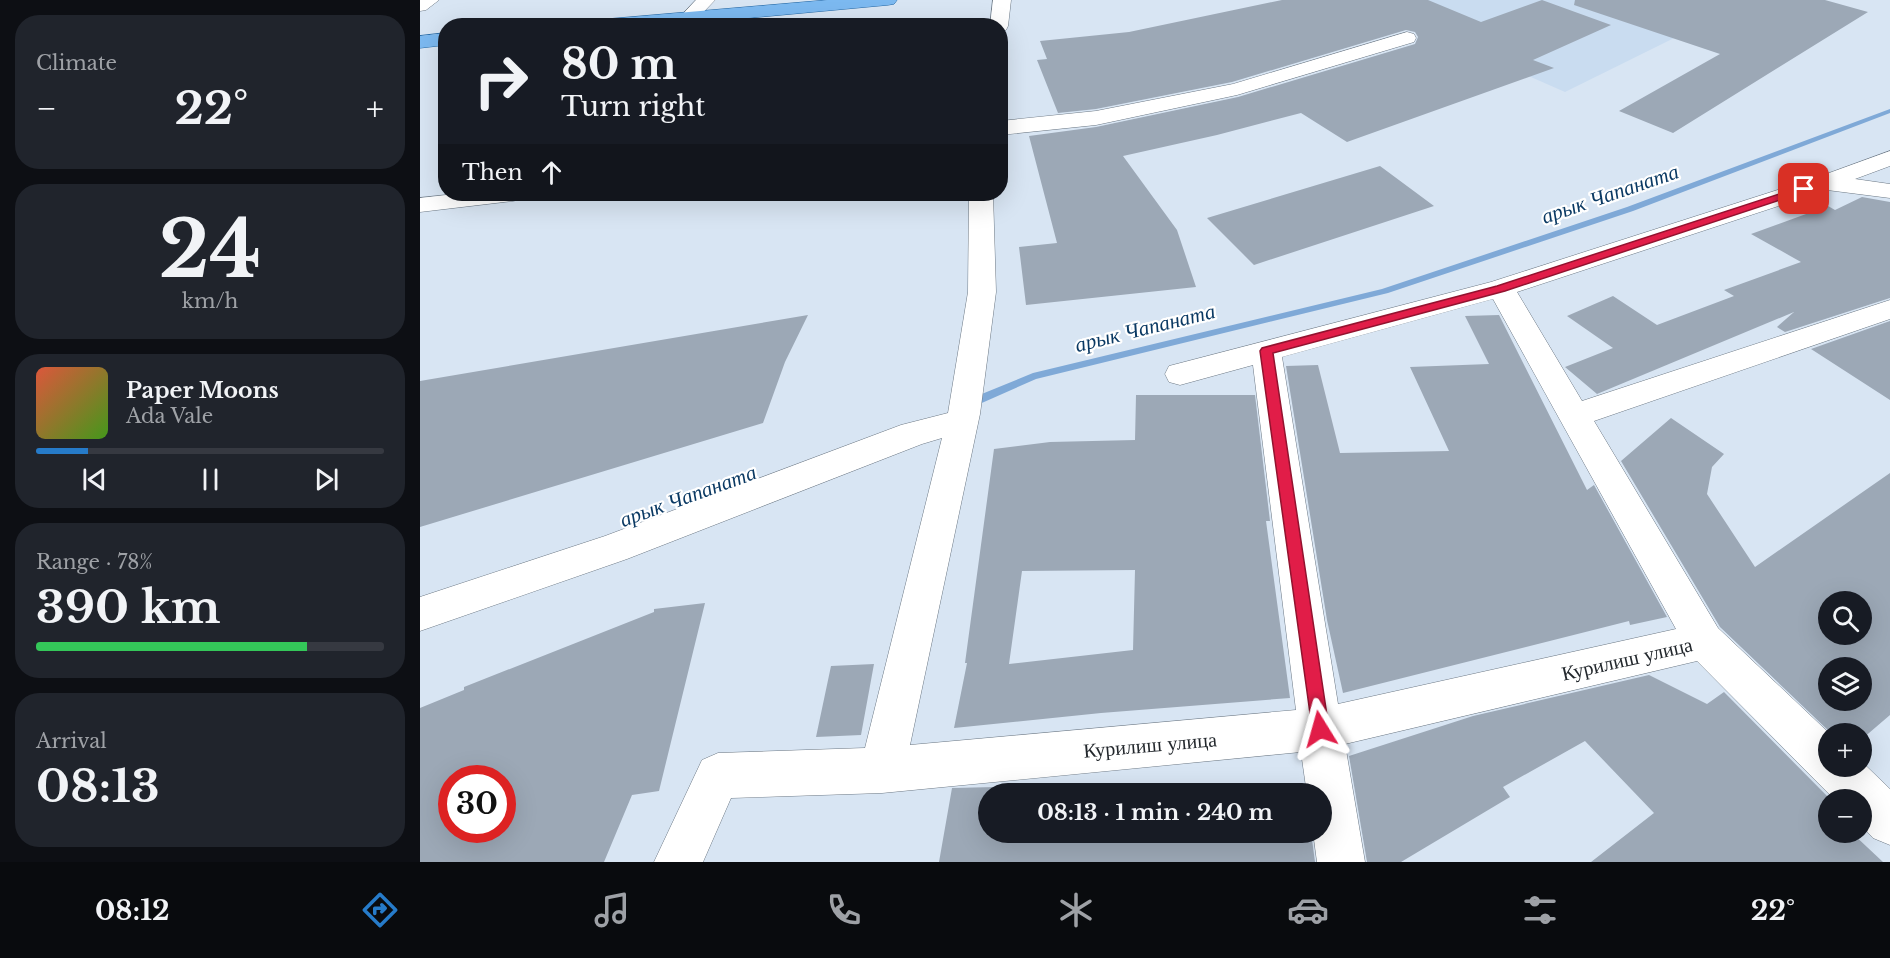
<!DOCTYPE html>
<html lang="en">
<head>
<meta charset="utf-8">
<style>
	:root { --surface:#171b24; --page:#20242c; --text:#f1f3f6; --muted:#9ea1a6; --line:#363941; --accent:#267bc9 }
	body { margin:0; font-family:"Libre Baskerville",serif; background:var(--page); color:var(--text); height:100vh; display:flex; flex-direction:column; font-size:22px; white-space:nowrap }
	* { box-sizing:border-box; margin:0 }
	p { font-size:20px; color:var(--muted) }
	.icon { flex:none; width:33px; height:33px; fill:none; stroke:currentColor; stroke-width:2; stroke-linecap:round; stroke-linejoin:round }
	.map { position:relative; flex:1; overflow:hidden }
	.side { display:flex; flex-direction:column; gap:15px; padding:15px; background:#0d0f14; width:420px }
	.side>* { flex:none }
	.hud { position:absolute; left:18px; top:18px; width:570px; height:183px; border-radius:24px; box-shadow:0 6px 24px #0002; background:#171b24; color:var(--text); overflow:hidden }
	.buttons { position:absolute; left:1398px; top:591px; display:grid; gap:12px }
	.buttons a { display:grid; place-items:center; width:54px; height:54px; border-radius:50%; background:var(--surface); box-shadow:0 6px 24px #0002; font-size:30px }
	.speed { position:absolute; left:18px; top:765px; display:flex; gap:12px; font-size:30px; font-weight:700; text-align:center }
	.speed>* { display:grid; place-content:center; width:78px; height:78px; border-radius:50%; background:var(--surface); box-shadow:0 6px 24px #0002; line-height:1 }
	.speed .limit { border:9px solid #d22; background:#fff; color:#111 }
	.pin { position:absolute; display:grid; place-items:center; width:51px; height:51px; color:#fff; margin:-26px; border-radius:12px; box-shadow:0 3px 9px #0006 }
	.me { position:absolute; width:66px; margin:-33px; rotate:352deg; stroke-linejoin:round; filter:drop-shadow(0 0 4px #0008) }
	.turn { display:flex; align-items:center; gap:21px; height:126px; padding:0 24px; font-size:27px }
	.turn .icon { width:78px; height:78px; stroke-width:2.5 }
	.turn b { display:block; font-size:42px; line-height:51px }
	.then { display:flex; align-items:center; height:57px; padding:0 24px; background:#0003; gap:12px; font-size:22px }
	.big { font-size:45px; font-weight:800; line-height:1.1 }
	.side .card { flex:1; display:flex; flex-direction:column; justify-content:center; gap:9px; min-width:0; padding:0 21px; border-radius:24px; background:var(--page) }
	.side .dial { align-items:center; gap:0 }
	.dial b { font-size:78px; line-height:1 }
	.song { display:flex; align-items:center; gap:18px }
	.cover { width:72px; height:72px; border-radius:9px; background:linear-gradient(135deg,hsl(10 70% 55%),hsl(100 70% 35%)) }
	.played { height:6px; border-radius:3px; background:linear-gradient(90deg,var(--accent) 15%,var(--line) 15%) }
	.keys { display:flex; justify-content:space-around; direction:ltr }
	.heat { display:flex; justify-content:space-between; align-items:center; font-size:33px; direction:ltr }
	.charge { height:9px; border-radius:4px; background:linear-gradient(90deg,#34c759 78%,var(--line) 0) }
	.trip { position:absolute; left:558px; top:783px; width:354px; height:60px; border-radius:30px; background:var(--surface); box-shadow:0 6px 24px #0002; font-weight:800; line-height:60px; text-align:center }
	.tab-bar { display:flex; height:96px; justify-content:space-around; align-items:center; background:#090b0e; color:var(--muted) }
	.tab-bar .icon { width:42px; height:42px }
	.tab-bar .selected { color:var(--accent) }
	.tab-bar b { font-size:27px; color:var(--text) }
	main { display:flex; flex:1; min-height:0 }
	.map>svg:first-child { display:block }
</style>
</head>
<body>
<main>
<section class="side">
<div class="card"><p>Climate</p>
<div class="heat"><a>−</a><b class="big">22°</b><a>+</a></div>
</div>
<div class="card dial"><b>24</b><p>km/h</p></div>
<div class="card">
<div class="song"><i class="cover"></i><div><b>Paper Moons</b><p>Ada Vale</p></div></div>
<div class="played"></div>
<div class="keys"><svg class="icon" aria-label="previous" viewBox="0 0 24 24"><path d="M18 5L8 12l10 7zM5 5v14"/></svg><svg class="icon" aria-label="pause" viewBox="0 0 24 24"><path d="M8 5v14M16 5v14"/></svg><svg class="icon" aria-label="next" viewBox="0 0 24 24"><path d="M6 5l10 7-10 7zM19 5v14"/></svg></div>
</div>
<div class="card"><p>Range · 78%</p><b class="big">390 km</b><div class="charge"></div></div>
<div class="card"><p>Arrival</p><b class="big">08:13</b></div>
</section>
<div class="map">
<svg width="1470" height="862" viewBox="0 0 1470 862">
	<rect width="100%" height="100%" fill="#d8e5f3"/>
	<path fill="#c9dcf0" d="M936,0H1331L1145,92Z"/>
	<g fill="none" stroke-linecap="round" stroke-linejoin="round">
		<path fill="#7fa9d7" fill-rule="evenodd" d="M1470,109V113L1213,211L968,293L616,379L555,406H547L546,403L547,400L613,373L962,289L1207,207Z"/>
	</g>
	<path fill="#9ca8b6" fill-rule="evenodd" d="M862,0H1008L1061,22L1122,0L1191,25L1113,60L1134,68L927,142L881,113L797,135L703,156L757,230L776,287L606,305L599,247L637,243L609,136L676,127L818,97L995,44L998,37L995,32L986,30L812,82L676,109L638,113L617,60L627,59L620,41L709,32Z
		M1155,0H1405L1448,12L1253,133L1199,111L1300,54L1154,5Z
		M960,166L1014,206L834,265L787,218Z
		M1442,197L1470,202V298L1365,332L1357,327L1374,312L1177,394L1145,367L1193,348L1147,316L1193,296L1237,325L1314,296L1304,290L1381,262L1331,234L1408,206L1415,210Z
		M388,315L365,362L343,423L0,527V381Z
		M1079,315L1167,490L1174,485L1247,617L1210,625L1209,621L923,693L907,620L866,366L898,365L920,453L1029,451L990,367L1069,364L1045,316Z
		M1470,321V400L1391,349Z
		M716,395H835L850,521H846L870,698L681,713L534,728L547,663H545L574,449L630,442L715,440ZM715,570L713,650L589,664L602,571Z
		M1251,418L1304,454L1292,467L1287,494L1335,567L1470,473V715L1442,739V734H1412L1300,627L1201,461ZM1408,602H1442V634H1408ZM1408,668H1442V700H1408Z
		M285,603L239,791L212,795L184,862H0V708L44,690V687L234,612V609ZM32,778H82V830H32Z
		M454,664L441,735L396,737L411,666Z
		M1229,675L1287,704L1304,692L1408,797V832H1431L1463,862H1171L1234,813L1165,741L1083,787L1090,797L981,862H947L929,756L1053,716Z
		M700,784L884,789L885,794H568V832H891L895,862H519L532,788Z"/>
	<g fill="none" stroke-linecap="round" stroke-linejoin="round">
		<g stroke="#6c7884" stroke-width="1">
			<path id="minor" d="M0,0H19L6,10L0,11Z
				M276,0H295L275,21H263L260,17Z
				M573,0H591L588,26L586,30L580,31V26H570Z
				M987,32L994,34L996,38L994,42L817,95L676,125L580,135V121L676,111L813,84Z
				M1470,151V166L1435,179L1470,184V198L1407,190L1097,292L1162,401L1470,300V319L1174,421L1298,628L1410,734H1408V766H1442V762L1470,789V845L1453,838L1442,826V800H1415L1277,661L925,744L945,862H897L893,832H902V794H887L881,752L462,793L311,798L283,862H234L282,760L298,753L445,748L522,438L502,444L207,559L0,631V597L185,536L481,425L528,413L548,292L549,194H573L576,292L560,414L490,745L876,710L833,365L760,385L749,382L745,374L749,366L1071,282L1398,177ZM1073,299L1256,629L918,704L862,357Z
				M35,194H105L102,199L93,201L0,212V198Z"/>
		</g>
		<g stroke="#2468a5" stroke-width="1">
			<path id="major" d="M408,0H477L474,4L468,5L243,26H167L169,22L176,20Z
				M26,33V45L0,48V36Z"/>
		</g>
		<use href="#minor" fill="#fff" fill-rule="evenodd"/>
		<use href="#major" fill="#7cb9f0" fill-rule="evenodd"/>
	</g>
	<path fill="#e11d48" stroke="#92132f" stroke-width="1.5" d="M1384,186L1389,189L1387,191L1085,291L853,353L909,729L906,735L900,738L893,735L840,351L842,348L1077,286Z"/>
	<g text-anchor="middle" dominant-baseline="central" stroke-width="4.5" stroke-linejoin="round" paint-order="stroke">
		<g font-size="20" fill="#23282d" stroke="#fff">
			<text transform="translate(1207 659) rotate(-13)">Курилиш улица</text>
			<text transform="translate(730 745) rotate(-5)">Курилиш улица</text>
		</g>
		<g font-size="21" font-style="italic" fill="#0a3963" stroke="#fff">
			<text transform="translate(1190 194) rotate(-19)">арык Чапаната</text>
			<text transform="translate(725 328) rotate(-14)">арык Чапаната</text>
			<text transform="translate(268 496) rotate(-20)">арык Чапаната</text>
		</g>
	</g>
</svg>
<div class="buttons">
<a><svg class="icon" aria-label="search" viewBox="0 0 24 24"><circle cx="10" cy="10" r="6"/><path d="M15 15l6 6"/></svg></a>
<a><svg class="icon" aria-label="layers" viewBox="0 0 24 24"><path d="M12 4l9 5-9 5-9-5zM3 14l9 5 9-5"/></svg></a>
<a>+</a>
<a>−</a>
</div>
<div class="speed"><div class="limit">30</div></div>
<div class="pin" style="left:1384px;top:189px;background:#d93025"><svg class="icon" aria-label="arrive" viewBox="0 0 24 24"><path d="M6 21V4h12l-3 4 3 4H6"/></svg></div>
<svg class="me" style="left:900px;top:729px" viewBox="-20 -20 40 40"><path d="M0-17L14 15 0 8-14 15z" fill="#e11d48" stroke="#fff" stroke-width="4"/></svg>
<div class="trip">08:13 · 1 min · 240 m</div>
<div class="hud">
<div class="turn"><svg class="icon" aria-label="right" viewBox="0 0 24 24"><path d="M7 20v-9h11M14 6l5 5-5 5"/></svg><div><b>80 m</b>Turn right</div></div>
<div class="then">Then<svg class="icon" aria-label="ahead" viewBox="0 0 24 24"><path d="M12 20V5M6 11l6-6 6 6"/></svg></div>
</div>
</div>
</main>
<nav class="tab-bar">
<b>08:12</b>
<svg class="icon selected" aria-label="directions" viewBox="0 0 24 24"><path d="M12 3l9 9-9 9-9-9zM9 14v-3h6M13 9l2 2-2 2"/></svg>
<svg class="icon" aria-label="music" viewBox="0 0 24 24"><path d="M9 18V5l10-2v13"/><circle cx="6" cy="18" r="3"/><circle cx="16" cy="16" r="3"/></svg>
<svg class="icon" aria-label="phone" viewBox="0 0 24 24"><path d="M5 4h4l2 5-3 2q2 4 5 5l2-3 5 2v4C11 20 4 13 5 4z"/></svg>
<svg class="icon" aria-label="climate" viewBox="0 0 24 24"><path d="M12 3v18M4 7l16 10M4 17L20 7"/></svg>
<svg class="icon" aria-label="car" viewBox="0 0 24 24"><path d="M5 17H2v-5l4-1 3-4h7l3 4 3 1v5h-3M9 17h6M6 11h13"/><circle cx="7" cy="17" r="2"/><circle cx="17" cy="17" r="2"/></svg>
<svg class="icon" aria-label="filters" viewBox="0 0 24 24"><path d="M4 7h16M4 17h16"/><circle cx="9" cy="7" r="2"/><circle cx="15" cy="17" r="2"/></svg>
<b>22°</b>
</nav>
</body>
</html>
